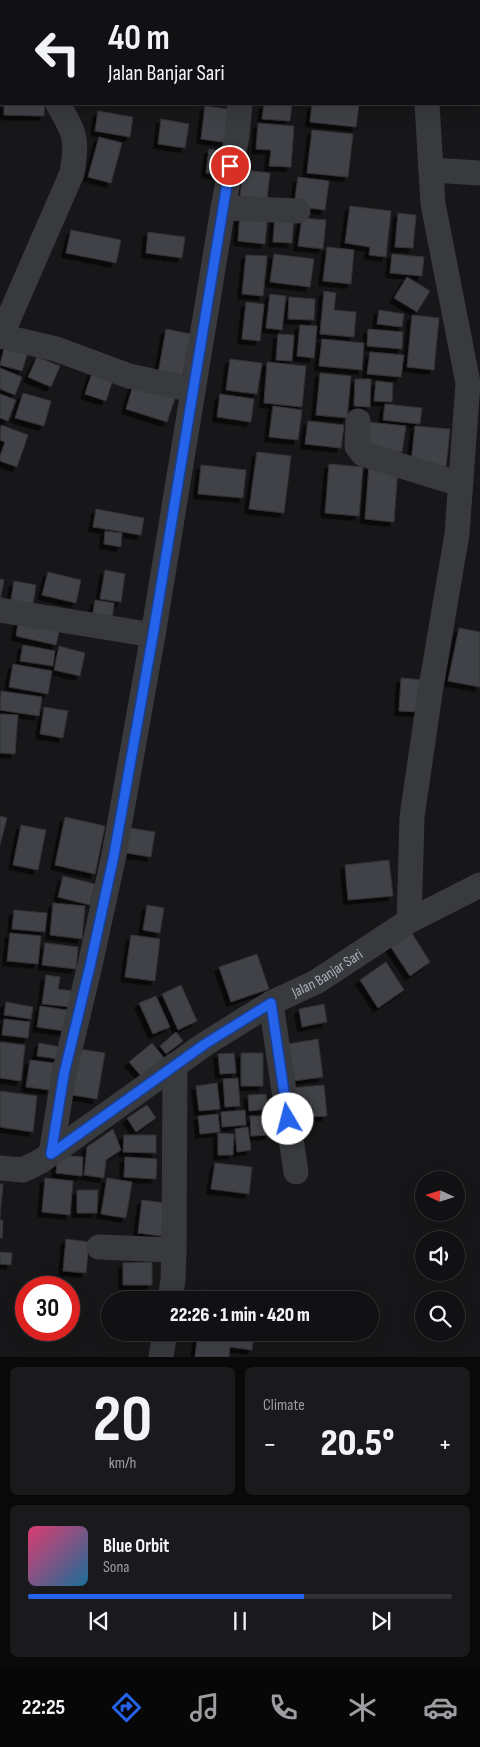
<!DOCTYPE html>
<html lang="en">
<head>
<meta charset="utf-8">
<style>
	:root { --surface:#111113; --page:#1a1a1c; --text:#f1f3f6; --muted:#9c9da0; --line:#303133; --accent:#2563eb }
	body { margin:0; font-family:"Sofia Sans Condensed",sans-serif; background:var(--page); color:var(--text); height:100vh; display:flex; flex-direction:column; font-size:19px; white-space:nowrap }
	* { box-sizing:border-box; margin:0 }
	p { font-size:16px; color:var(--muted) }
	.icon { flex:none; width:28px; height:28px; fill:none; stroke:currentColor; stroke-width:2; stroke-linecap:round; stroke-linejoin:round }
	.map { position:relative; height:1357px; overflow:hidden }
	.side { display:flex; flex-direction:column; gap:10px; padding:10px; background:#09090a; flex:1 }
	.side>* { flex:none }
	.guide { position:absolute; left:0px; top:0px; width:480px; height:105px; box-shadow:0 5px 20px #0002,0 0 0 1px var(--line); background:#111113; color:var(--text); overflow:hidden }
	.needle { width:32px; rotate:274deg }
	.buttons { position:absolute; left:415px; top:1171px; display:grid; gap:10px }
	.buttons a { display:grid; place-items:center; width:50px; height:50px; border-radius:50%; background:var(--surface); box-shadow:0 5px 20px #0002,0 0 0 1px var(--line); font-size:25px }
	.speed { position:absolute; left:15px; top:1276px; display:flex; gap:10px; font-size:25px; font-weight:700; text-align:center }
	.speed>* { display:grid; place-content:center; width:65px; height:65px; border-radius:50%; background:var(--surface); box-shadow:0 5px 20px #0002,0 0 0 1px var(--line); line-height:1 }
	.speed .limit { border:8px solid #d22; background:#fff; color:#111 }
	.pin { position:absolute; display:grid; place-items:center; width:42px; height:42px; color:#fff; margin:-21px; border:2px solid #fff; border-radius:50%; box-shadow:0 1px 5px #0007 }
	.me { position:absolute; width:55px; margin:-28px; rotate:352deg; stroke-linejoin:round; filter:drop-shadow(0 0 4px #0008) }
	.turn { display:flex; align-items:center; gap:18px; height:105px; padding:0 25px; font-size:22px }
	.turn .icon { width:65px; height:65px; stroke-width:2.5 }
	.turn b { display:block; font-size:35px; line-height:42px }
	.big { font-size:38px; font-weight:800; line-height:1.1 }
	.side .card { flex:1; display:flex; flex-direction:column; justify-content:center; gap:8px; min-width:0; padding:0 18px; border-radius:8px; background:var(--page) }
	.side .dial { align-items:center; gap:0 }
	.dial b { font-size:65px; line-height:1 }
	.song { display:flex; align-items:center; gap:15px }
	.cover { width:60px; height:60px; border-radius:8px; background:linear-gradient(135deg,hsl(340 70% 55%),hsl(200 70% 35%)) }
	.played { height:5px; border-radius:2px; background:linear-gradient(90deg,var(--accent) 65%,var(--line) 65%) }
	.keys { display:flex; justify-content:space-around; direction:ltr }
	.heat { display:flex; justify-content:space-between; align-items:center; font-size:28px; direction:ltr }
	.side .tiles { flex:1; display:grid; gap:10px; grid-template-columns:1fr 1fr }
	.card:last-child { grid-column:span 2 }
	.trip { position:absolute; left:101px; top:1291px; width:278px; height:50px; border-radius:25px; background:var(--surface); box-shadow:0 5px 20px #0002,0 0 0 1px var(--line); font-weight:800; line-height:50px; text-align:center }
	.tab-bar { display:flex; height:80px; justify-content:space-around; align-items:center; background:#070708; color:var(--muted) }
	.tab-bar .icon { width:35px; height:35px }
	.tab-bar .current { color:var(--accent) }
	.tab-bar b { font-size:22px; color:var(--text) }
	.map>svg:first-child { display:block }
</style>
</head>
<body>
<div class="map">
<svg width="480" height="1357" viewBox="0 0 480 1357">
	<defs>
		<filter id="shadow"><feDropShadow dx="-4.5" dy="4.5" stdDeviation="0" flood-color="#0009"/></filter>
	</defs>
	<rect width="100%" height="100%" fill="#171719"/>
	<path fill="#414246" stroke="#313235" filter="url(#shadow)" d="M0,0H34L1,1V13Z
		M4,104H45L44,116L4,115Z
		M264,104H292L290,121L262,119Z
		M312,104H359L356,127L310,122Z
		M205,106L234,110L230,143L201,139Z
		M98,111L133,117L130,137L95,131Z
		M161,119L189,124L185,148L158,144Z
		M258,123L294,126L291,167L269,166L271,150L256,149Z
		M312,130L353,134L348,177L307,173Z
		M99,137L122,143L111,183L88,177Z
		M209,149L230,152L227,176L206,173Z
		M243,170L270,173L266,207L239,204Z
		M298,177L329,181L325,210L294,206Z
		M350,206L391,211L386,257L369,255L370,247L345,243Z
		M240,211L268,213L265,244L238,241Z
		M398,213L416,215L413,248L395,247Z
		M275,214L294,216L292,243L273,242Z
		M302,218L326,220L323,249L298,246Z
		M71,230L121,240L116,263L66,253Z
		M148,232L185,237L182,258L146,253Z
		M327,247L354,250L351,284L323,281Z
		M274,254L314,259L310,287L270,282Z
		M392,254L424,257L422,276L390,273Z
		M246,255L267,256L263,296L242,294Z
		M407,277L430,291L417,312L394,298Z
		M324,291L336,293L334,310L356,312L354,337L320,334Z
		M270,294L286,296L282,330L266,328Z
		M289,297L315,299L314,320L288,319Z
		M246,302L264,304L260,341L242,339Z
		M379,310L404,314L402,327L377,324Z
		M412,315L439,318L434,370L407,367Z
		M300,325L317,326L314,358L297,356Z
		M166,329L191,334L182,379L158,374Z
		M368,329L403,332L402,349L367,346Z
		M278,334L294,335L292,361L276,360Z
		M322,339L364,343L362,370L319,366Z
		M5,344L28,352L22,371L0,365Z
		M370,352L404,355L401,377L367,374Z
		M37,357L60,366L51,387L28,377Z
		M230,359L262,363L257,394L226,390Z
		M267,362L306,366L302,407L264,403Z
		M0,368L22,377L15,395L0,389Z
		M93,370L114,376L106,401L85,394Z
		M320,373L351,376L347,418L316,415Z
		M135,379L177,392L167,422L126,409Z
		M355,379H371L370,407L354,406Z
		M376,381L393,383L392,402L374,401Z
		M23,393L51,401L44,426L15,418Z
		M0,394L16,400L8,421L0,418Z
		M220,394L254,399L251,422L217,417Z
		M385,404L422,408L420,424L383,420Z
		M273,406L302,410L298,440L269,437Z
		M308,421L344,425L341,448L305,444Z
		M368,422L406,426L402,452L365,447Z
		M1,425L28,435L17,467L0,461V456L5,442L0,440Z
		M415,426L450,429L446,467L411,464Z
		M257,452L291,456L284,513L249,509Z
		M329,464L363,467L359,516L325,513Z
		M201,465L246,470L243,498L198,494Z
		M369,465L398,467L394,522L365,519Z
		M96,509L144,518L141,535L93,527Z
		M105,531L122,533L121,547L104,544Z
		M105,570L125,574L121,602L100,599Z
		M48,572L81,580L76,603L42,595Z
		M0,579L4,580L0,601Z
		M14,581L36,585L32,610L10,606Z
		M95,600L114,603L112,621L92,619Z
		M19,618L60,627L56,645L16,636Z
		M459,628L480,632V687L448,681Z
		M23,645L55,651L53,666L20,661Z
		M59,646L85,653L80,676L54,670Z
		M13,664L52,671L48,694L9,687Z
		M401,678L424,680L421,712L399,711Z
		M1,691L42,697L39,716L0,710Z
		M44,707L68,711L63,738L40,734Z
		M0,714L18,715L15,754L0,753Z
		M0,816L7,818L0,845Z
		M65,817L105,826L95,874L55,865Z
		M21,825L46,830L38,870L13,865Z
		M124,827L155,832L151,857L120,852Z
		M389,860L393,896L348,900L345,865Z
		M63,876L95,884L90,905L58,897Z
		M53,903L85,906L82,939L50,935Z
		M147,905L164,908L160,933L143,930Z
		M14,910L47,913L45,932L12,929Z
		M411,932L430,962L410,976L390,946Z
		M10,933L41,936L38,964L7,961Z
		M131,935L160,939L155,981L125,977Z
		M45,943L78,947L76,969L42,965Z
		M257,954L269,989L231,1002L219,967Z
		M386,962L404,990L378,1008L360,980Z
		M46,975L60,977L58,989L73,991L71,1007L42,1004Z
		M181,985L197,1021L178,1030L162,994Z
		M156,996L170,1027L153,1034L139,1003Z
		M6,1002L33,1007L31,1019L4,1015Z
		M324,1004L327,1022L302,1027L299,1009Z
		M40,1006L67,1010L65,1031L37,1027Z
		M4,1019L30,1022L28,1038L2,1035Z
		M176,1032L183,1041L166,1054L160,1046Z
		M318,1039L323,1077L293,1081L288,1044Z
		M0,1042L25,1045L21,1081L0,1078Z
		M39,1043L61,1047L59,1059L37,1056Z
		M152,1043L165,1059L142,1077L129,1062Z
		M73,1048L105,1053L97,1099L66,1094Z
		M234,1053L236,1073L220,1074L218,1054Z
		M241,1053H263V1086H241Z
		M30,1060L54,1063L50,1090L26,1087Z
		M238,1078L240,1106L225,1107L223,1079Z
		M217,1083L220,1109L199,1111L196,1086Z
		M324,1085L327,1116L294,1118L291,1088Z
		M0,1091L37,1096L33,1132L0,1127Z
		M266,1094L268,1109L249,1111L248,1095Z
		M147,1105L156,1118L136,1132L127,1118Z
		M245,1110L246,1125L222,1127L221,1112Z
		M218,1114L220,1132L200,1134L198,1116Z
		M250,1116H269L270,1135L251,1136Z
		M248,1127L251,1150L237,1152L235,1129Z
		M113,1129L121,1150L106,1160L104,1178L84,1175L87,1147Z
		M218,1133L234,1134L233,1155H218Z
		M124,1135H156V1153L123,1152Z
		M58,1155L83,1157L82,1176L56,1173Z
		M125,1157L157,1159L156,1179L124,1177Z
		M215,1163L252,1167L249,1194L211,1189Z
		M45,1178L73,1181L70,1215L42,1212Z
		M107,1178L132,1182L126,1218L101,1214Z
		M0,1184H3L0,1218Z
		M77,1190H98L97,1213H77Z
		M142,1200L166,1203L162,1236L138,1233Z
		M0,1220H3L2,1238H0Z
		M66,1239L89,1242L86,1273L63,1271Z
		M0,1252L12,1253L11,1265L0,1264Z
		M152,1262V1285H123V1263Z
		M201,1290L258,1296L257,1300H200Z
		M286,1297L302,1300H285Z
		M198,1332L254,1334L252,1350L230,1347L229,1357H195Z"/>
	<g fill="none" stroke-linecap="round" stroke-linejoin="round">
		<g stroke="#383a3e" stroke-width="25">
			<path d="M424,0V1"/>
			<path d="M50,1V0"/>
			<path d="M84,1V0"/>
			<path d="M0,27H1"/>
			<path d="M431,170L480,173"/>
			<path d="M223,208L298,211"/>
			<path d="M0,336L56,349L129,376L193,390"/>
			<path d="M1,336L72,173C78,138 75,134 58,104"/>
			<path d="M358,421L357,446L363,454L460,484"/>
			<path d="M0,610L153,635"/>
			<path d="M409,921L412,817L430,693L457,534L468,383L433,204L427,104"/>
			<path d="M271,1003L296,1172"/>
			<path d="M51,1154L64,1074L90,965L114,855L153,635L223,208L237,136L240,104"/>
			<path id="s1" d="M0,1168L23,1170L41,1161L205,1044L271,1003L316,982L409,921L480,885"/>
			<path d="M99,1247L174,1250"/>
			<path d="M170,1300L173,1279L174,1250L175,1065"/>
			<path d="M161,1357L165,1332"/>
		</g>
	</g>
	<g fill="none" stroke-linecap="round" stroke-linejoin="round">
		<g stroke="#184099" stroke-width="12">
			<path id="route" d="M230,166L153,635L114,855L90,966L64,1074L51,1154L205,1044L271,1003L288,1119"/>
		</g>
		<use href="#route" stroke="#2563eb" stroke-width="9"/>
	</g>
	<g text-anchor="middle" dominant-baseline="central" stroke-width="5" stroke-linejoin="round" paint-order="stroke">
		<g font-size="15" fill="#a8b1ba" stroke="#121214">
			<text stroke="none"><textPath href="#s1" startOffset="386">Jalan Banjar Sari</textPath></text>
		</g>
	</g>
</svg>
<div class="buttons">
<a><svg class="needle" viewBox="-14 -14 28 28"><path d="M0-13l5 13h-10z" fill="#e53935"/><path d="M0 13l5-13h-10z" fill="#9c9da0"/></svg></a>
<a><svg class="icon" aria-label="sound" viewBox="0 0 24 24"><path d="M4 9h4l5-4v14l-5-4H4zM17 9q2 3 0 6"/></svg></a>
<a><svg class="icon" aria-label="search" viewBox="0 0 24 24"><circle cx="10" cy="10" r="6"/><path d="M15 15l6 6"/></svg></a>
</div>
<div class="speed"><div class="limit">30</div></div>
<div class="pin" style="left:230px;top:166px;background:#d93025"><svg class="icon" aria-label="arrive" viewBox="0 0 24 24"><path d="M6 21V4h12l-3 4 3 4H6"/></svg></div>
<svg class="me" style="left:288px;top:1119px" viewBox="-20 -20 40 40"><circle r="19" fill="#fff"/><path d="M0-13L10 11 0 6-10 11z" fill="#2563eb"/></svg>
<div class="trip">22:26 · 1 min · 420 m</div>
<div class="guide">
<div class="turn"><svg class="icon" aria-label="left" viewBox="0 0 24 24"><path d="M17 20v-9H6M10 6l-5 5 5 5"/></svg><div><b>40 m</b>Jalan Banjar Sari</div></div>
</div>
</div>
<section class="side">
<div class="tiles">
<div class="card dial"><b>20</b><p>km/h</p></div>
<div class="card"><p>Climate</p>
<div class="heat"><a>−</a><b class="big">20.5°</b><a>+</a></div>
</div>
<div class="card">
<div class="song"><i class="cover"></i><div><b>Blue Orbit</b><p>Sona</p></div></div>
<div class="played"></div>
<div class="keys"><svg class="icon" aria-label="previous" viewBox="0 0 24 24"><path d="M18 5L8 12l10 7zM5 5v14"/></svg><svg class="icon" aria-label="pause" viewBox="0 0 24 24"><path d="M8 5v14M16 5v14"/></svg><svg class="icon" aria-label="next" viewBox="0 0 24 24"><path d="M6 5l10 7-10 7zM19 5v14"/></svg></div>
</div>
</div>
</section>
<nav class="tab-bar">
<b>22:25</b>
<svg class="icon current" aria-label="directions" viewBox="0 0 24 24"><path d="M12 3l9 9-9 9-9-9zM9 14v-3h6M13 9l2 2-2 2"/></svg>
<svg class="icon" aria-label="music" viewBox="0 0 24 24"><path d="M9 18V5l10-2v13"/><circle cx="6" cy="18" r="3"/><circle cx="16" cy="16" r="3"/></svg>
<svg class="icon" aria-label="phone" viewBox="0 0 24 24"><path d="M5 4h4l2 5-3 2q2 4 5 5l2-3 5 2v4C11 20 4 13 5 4z"/></svg>
<svg class="icon" aria-label="climate" viewBox="0 0 24 24"><path d="M12 3v18M4 7l16 10M4 17L20 7"/></svg>
<svg class="icon" aria-label="car" viewBox="0 0 24 24"><path d="M5 17H2v-5l4-1 3-4h7l3 4 3 1v5h-3M9 17h6M6 11h13"/><circle cx="7" cy="17" r="2"/><circle cx="17" cy="17" r="2"/></svg>
</nav>
</body>
</html>
